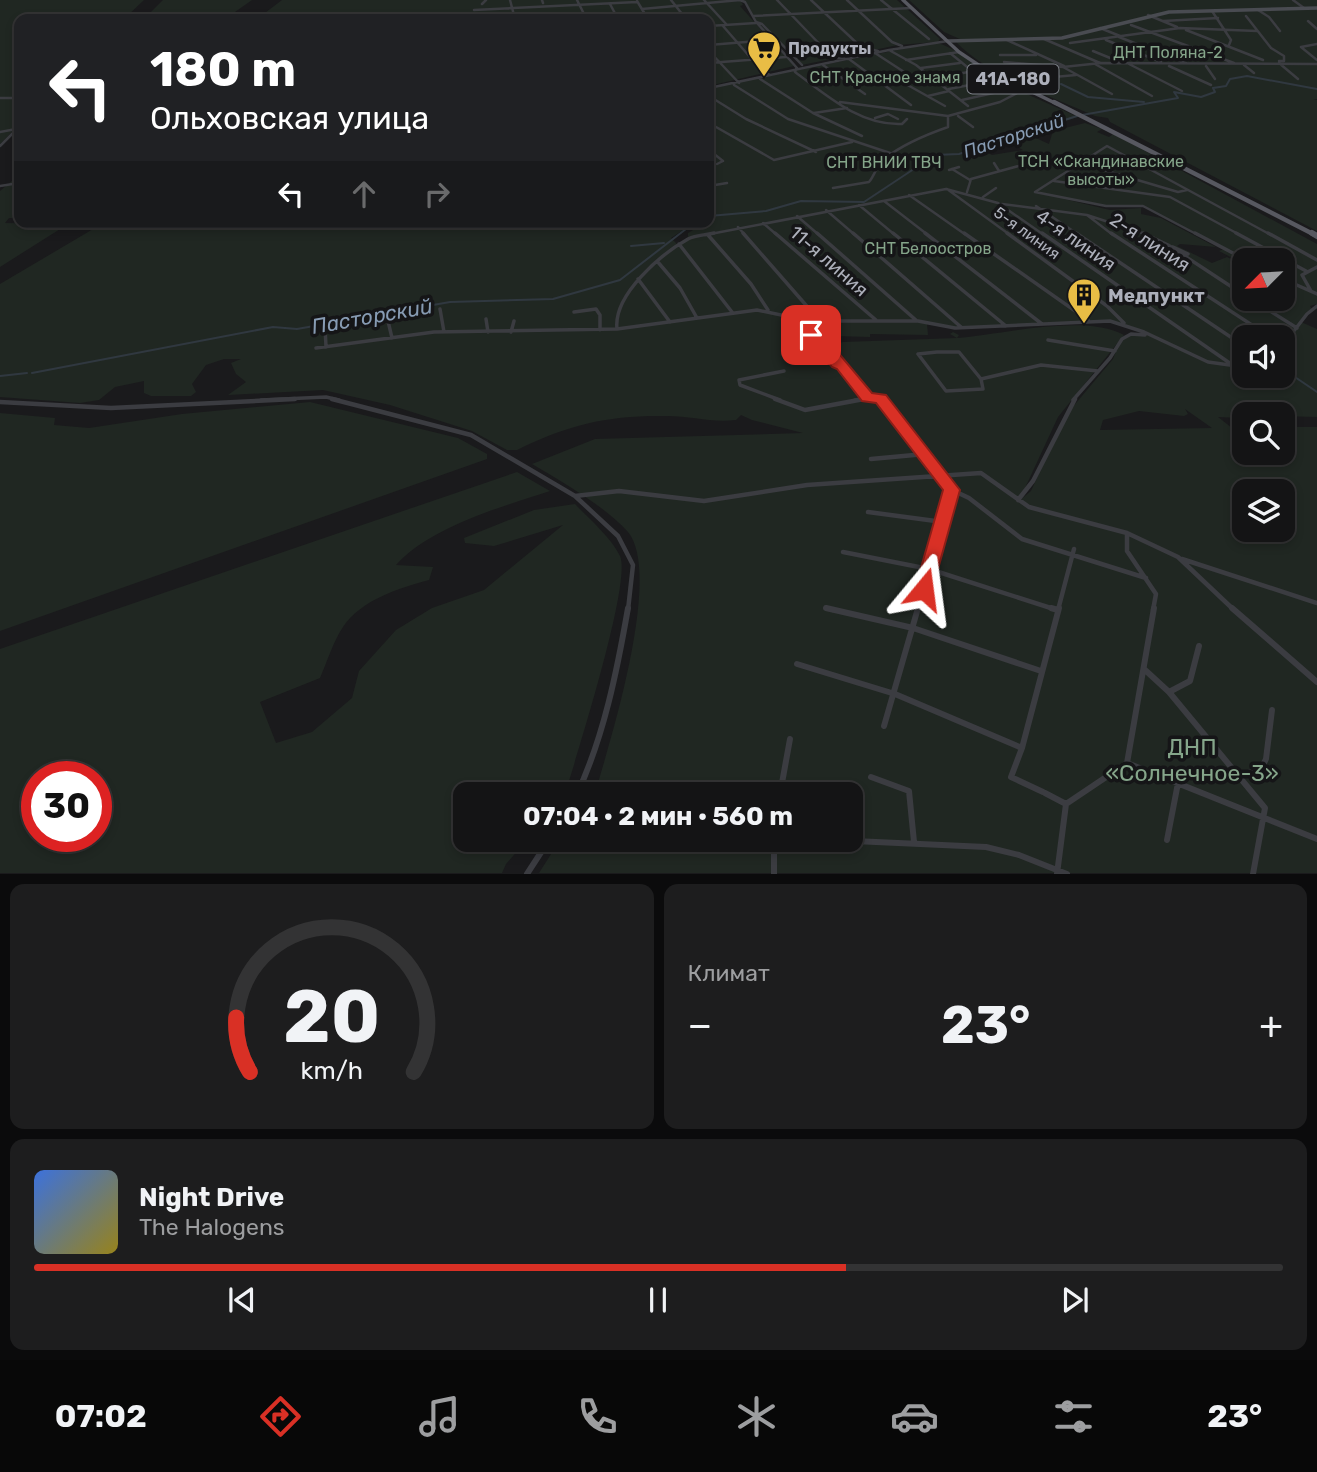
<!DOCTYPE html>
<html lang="ru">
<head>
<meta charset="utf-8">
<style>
	:root { --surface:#141415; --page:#1d1d1e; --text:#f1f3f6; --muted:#9d9ea0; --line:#333334; --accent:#d93025 }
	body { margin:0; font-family:Rubik,sans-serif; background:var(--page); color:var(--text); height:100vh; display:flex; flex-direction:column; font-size:26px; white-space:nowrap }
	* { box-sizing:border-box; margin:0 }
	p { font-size:23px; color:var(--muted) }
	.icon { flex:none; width:38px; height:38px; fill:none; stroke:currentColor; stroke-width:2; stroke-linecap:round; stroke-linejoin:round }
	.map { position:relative; height:874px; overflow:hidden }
	.panel { display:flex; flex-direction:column; gap:10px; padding:10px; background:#0b0b0c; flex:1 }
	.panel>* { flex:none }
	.banner { position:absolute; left:14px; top:14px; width:700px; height:214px; border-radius:14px; box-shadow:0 4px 10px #0003,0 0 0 2px var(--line); background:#202124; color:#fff; overflow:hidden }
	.needle { width:46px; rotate:246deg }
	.fabs { position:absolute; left:1232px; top:248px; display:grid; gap:14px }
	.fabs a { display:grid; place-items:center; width:63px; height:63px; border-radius:14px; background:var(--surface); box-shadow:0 4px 10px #0003,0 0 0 2px var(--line); font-size:35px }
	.speed { position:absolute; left:21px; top:761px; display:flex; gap:14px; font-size:35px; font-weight:700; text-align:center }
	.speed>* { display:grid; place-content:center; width:91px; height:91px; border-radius:50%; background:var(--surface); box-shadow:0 4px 10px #0003,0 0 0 2px var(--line); line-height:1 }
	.speed .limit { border:10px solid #d22; background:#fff; color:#111 }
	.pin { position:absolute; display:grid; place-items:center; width:60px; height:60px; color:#fff; margin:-30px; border-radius:14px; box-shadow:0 4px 10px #0006 }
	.me { position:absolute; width:77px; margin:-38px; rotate:16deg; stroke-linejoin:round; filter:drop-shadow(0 0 5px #0008) }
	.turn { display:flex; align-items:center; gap:24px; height:147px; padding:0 21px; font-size:32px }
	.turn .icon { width:91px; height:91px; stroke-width:2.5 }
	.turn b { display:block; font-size:49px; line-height:60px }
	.lanes { display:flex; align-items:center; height:66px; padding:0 21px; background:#0003; justify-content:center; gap:35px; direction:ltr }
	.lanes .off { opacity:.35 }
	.big { font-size:52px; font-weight:700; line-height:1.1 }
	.panel .widget { flex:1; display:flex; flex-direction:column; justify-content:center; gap:10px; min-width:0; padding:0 24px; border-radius:14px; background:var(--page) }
	.panel .dial { align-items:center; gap:0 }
	.dial svg { height:182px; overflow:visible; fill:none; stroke:var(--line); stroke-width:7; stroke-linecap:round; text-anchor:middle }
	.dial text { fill:var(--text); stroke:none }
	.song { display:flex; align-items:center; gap:21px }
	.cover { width:84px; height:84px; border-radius:10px; background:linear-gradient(135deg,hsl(220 70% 55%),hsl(50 70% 35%)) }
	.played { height:7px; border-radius:4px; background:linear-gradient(90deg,var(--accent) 65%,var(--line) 65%) }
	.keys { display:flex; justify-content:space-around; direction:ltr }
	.heat { display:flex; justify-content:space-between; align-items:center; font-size:38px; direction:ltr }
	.panel .tiles { flex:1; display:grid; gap:10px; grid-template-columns:1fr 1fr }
	.widget:last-child { grid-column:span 2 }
	.trip { position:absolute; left:453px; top:782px; width:410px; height:70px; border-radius:14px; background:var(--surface); box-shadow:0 4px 10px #0003,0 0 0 2px var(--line); font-weight:700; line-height:70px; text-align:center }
	.menu { display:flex; height:112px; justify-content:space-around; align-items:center; background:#080808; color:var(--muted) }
	.menu .icon { width:49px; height:49px }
	.menu .active { color:var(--accent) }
	.menu b { font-size:32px; color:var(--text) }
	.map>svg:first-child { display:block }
</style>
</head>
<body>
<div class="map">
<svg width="1317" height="874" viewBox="0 0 1317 874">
	<rect width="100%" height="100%" fill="#1a1a1c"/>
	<path fill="#202722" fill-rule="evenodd" d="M0,0H144L124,19H19V125L0,144Z
		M163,0H252L225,19H144Z
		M282,0H897L940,39L937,43C951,45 1002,79 1020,88V91L1078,117L980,149L992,155L1023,150L1008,142L1029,135L1049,144L1053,131L1085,123L1102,129L1097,132L1109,137L1113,134L1136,146L1317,244V304L1310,306L1312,309L1301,322L1317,329V417L1244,415L1240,418L1218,417L1232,428H1244V453H1283V427H1317V873H539L560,840H850V794H591L597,786C612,736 662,573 628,532C606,507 561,481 532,464L595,439L803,433L752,420L741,415L736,420C712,423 691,416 667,416C610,415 569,424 517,450H507L472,431L390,405L323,390L228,395L246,382L236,374L231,363L241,359H224L206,365L192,384L196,392L191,396H151L144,393V381L115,387L99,400L80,403L0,397V284L105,222H695L671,238L678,245L688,239V233L715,217L709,216V88L937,42L898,45L802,65L756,22L745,2L741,1L743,5L740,6L794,66L709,86V19H257ZM1064,199L1106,206H1143L1224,249L1219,251L1244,264V261H1283L1285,280L1283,288L1289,292L1283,293V299H1244V266L1227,257L1212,263L1177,246L1180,244L1216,247L1161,218L1141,214V208L1110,210ZM1110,321L1132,327L1146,336L1129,335L1119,344L1113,359L1066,415L1031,491L1019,501L1058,417L1124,335C1084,313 1001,335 957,338L959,335L953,332L950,334L957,338L843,342L826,347L817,340L835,336L870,337V334L928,335L927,324L956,328ZM1244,338H1283V376H1244ZM1185,409L1212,428L1100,430L1103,420L1139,411L1184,416L1188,414ZM1244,492H1283V530H1244Z
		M909,0H1317V99H1313L1317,100V231L1110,122L1108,118L1095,116C1053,97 987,75 956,42L962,40L944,32Z
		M19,175V218H9L5,223L68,224L0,267V191Z
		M310,402L458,438L487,454V459L0,631V413L55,418L54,425L89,428L182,414Z
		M517,472L550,491C501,507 430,527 396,565L433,567L429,580C399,588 361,600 343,627C333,642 327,662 320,678L260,702L276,743L312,732L352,698L359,671L396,630L432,608L484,590L563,525L494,546L465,543L464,538L534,510L575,504C590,520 610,536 620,556C632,582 576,758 565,794H466V840H527L506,864L502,873H0V649ZM37,777H96V836H37Z"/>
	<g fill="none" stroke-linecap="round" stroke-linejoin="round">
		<path stroke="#303840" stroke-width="2" d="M1061,84L1088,97L1144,102
			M1082,115L1178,98L1174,92L1201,97L1215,92L1213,88L1226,86L1230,79L1247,76L1317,89
			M709,216L766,211L801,201L864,202L935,155L959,154L1077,116
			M631,246L664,243
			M1283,369L1317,392
			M32,373L273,327L297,329L450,302L553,299L620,280L695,222
			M0,376L27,373"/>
		<path stroke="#3b3c41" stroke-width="2.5" d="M510,0L515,19
			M542,0L543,3
			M577,0L586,18
			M671,0L686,19
			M704,0L727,25
			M740,0L745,2L756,22L762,24L802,65
			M777,0L833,58L849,59L911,105
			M811,0L861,47L878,51
			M847,0L892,42L902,46
			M881,0L929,39
			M1293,0L1304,8
			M637,1L648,19
			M482,4L486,0
			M610,4L618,19
			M642,9L740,0
			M474,10L637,2
			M1258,10L1269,17L1280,31
			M1212,11L1231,40L1229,45
			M1148,15L1177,27
			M753,16L911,8
			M1246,16L1271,48L1284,56V61H1279
			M467,19L469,17
			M548,19L645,14
			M1163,21L1218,18
			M1308,21L1317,29
			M756,22L797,68
			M1131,25L1234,63
			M709,26L756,23
			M723,26L763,72L770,75
			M1100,28L1120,36
			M1186,30L1263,60
			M1119,37L1186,63
			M1044,39L1100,63
			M1007,40L1064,66
			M1106,40L1161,62
			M1070,43L1180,28L1257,31
			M1317,44L1301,47L1317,60
			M709,45L769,40
			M889,50L916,65L968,106
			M709,51L739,83
			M1093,51L1120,62
			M875,53L918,81
			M950,53L998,92
			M1000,55H1036
			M906,60L959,52
			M1004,62L1063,67L1101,63L1317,64
			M709,63L786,57
			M1279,63L1298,79
			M1095,64L1152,96
			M1129,64L1182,91
			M823,65L865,94
			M1244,65L1254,73
			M1169,66L1211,85
			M1206,66L1215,79
			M1063,67L1112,94
			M921,68L960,63
			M796,69L795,72C826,95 860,126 902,124L907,119
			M1046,75L1054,77
			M935,78L974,71
			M760,79L813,113L862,136
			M988,81L1002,78
			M1050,82L1054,77L1076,75
			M904,83L945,106
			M734,85L788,119L890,153
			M709,88L889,50L948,41
			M949,89L985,82
			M709,96L746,119L816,152
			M928,96L949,91
			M0,98H19
			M962,100L998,92
			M840,102L948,116
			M814,113L847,108
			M958,116L973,127
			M875,118L888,114L898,119
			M709,123L774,160
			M0,132L16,129
			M0,146L19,127
			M709,150L723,161L717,164
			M774,160L852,142
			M994,163L999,171
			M1080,163L1178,192L1187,190
			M952,169L970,180
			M949,170L959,167
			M1054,181L1170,197L1240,235
			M0,186L19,183
			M709,186L727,183
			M833,188L869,182C875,175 877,164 884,159C903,144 925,135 948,127V116L1000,102L1025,89
			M947,189L1010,235
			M967,192L971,179L1044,159
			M909,195L966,235
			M983,197L996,188
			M884,201L928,235
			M1002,204L1087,215L1148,235
			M859,205L895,235
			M1036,206L1079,235
			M826,210L855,235
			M1087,215L1113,235
			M797,216L819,235
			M763,223L777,235
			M738,227L745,235
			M705,235L946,189L998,203L1044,235
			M1198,235L1143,206H1106L1035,192L1107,146L1271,235"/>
		<path stroke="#3b3c41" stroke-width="3.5" d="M743,233L819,320
			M775,233L876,320
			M817,233L917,321
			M853,233L961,327
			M893,233L1006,326
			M925,233L1042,324
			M964,233L1088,320
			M1007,233L1107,306L1124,323
			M1042,233L1234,366
			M1076,233L1244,346
			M1111,233L1272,338
			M1143,233L1168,245L1244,295
			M1195,233L1248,261
			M1236,233L1306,271
			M1268,233L1317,260
			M708,235L751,284L768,310
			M679,244L732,312
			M1173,247L1188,254
			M657,261L680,288L697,318
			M638,279L670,322
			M1283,279L1317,294
			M1311,291L1302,275L1317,267
			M1251,299L1297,328
			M440,309L444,332
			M574,312L596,309L600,315V330
			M486,319L488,332
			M388,321L392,338
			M325,326L326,347
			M617,329C613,295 661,254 688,239C695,235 706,235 714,233
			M511,332L514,321
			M1048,340L1115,351
			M1283,345L1307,314L1317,306
			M316,348L434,332L617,329L757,310L810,321
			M937,352H959L981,379L983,389L946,391L918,354Z
			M981,379L1041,365L1098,371
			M261,400L326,397L339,400
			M780,400L740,385L739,380L784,371
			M855,400L867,398
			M883,400L867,398L826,347L814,339L810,321H918L955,328L1110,321L1144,332L1208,362L1244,367
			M1073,400L1110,358L1122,339L1131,334L1145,335"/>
		<path stroke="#3b3c41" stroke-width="4.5" d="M332,399L471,435L575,496L618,536L633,565L628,610
			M775,399L805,410L864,399
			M881,399L952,490L918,610
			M0,402L111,408L295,399
			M871,459L925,454
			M952,490L969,498L1022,539L1146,578
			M575,496L619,491L704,501L807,485L981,473L1029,507L1127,533V551L1156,594L1153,610
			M1018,500L1033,481L1075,399
			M868,512L943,522
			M1127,533L1178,557L1234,610
			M843,552L929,569L1057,610
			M1182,559L1317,603
			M826,608L833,610
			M1058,610L1074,549"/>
		<path stroke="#3b3c41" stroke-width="6" d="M826,608L913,628L1041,671
			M1051,608L1058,610
			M1232,608L1317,682
			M797,664L895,694L1022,748
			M1144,669L1169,692L1265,808L1253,874
			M1169,692L1190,681L1199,646
			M884,726L918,608
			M1127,763L1317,839
			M871,777L909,791L914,842
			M1239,777L1262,767L1266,759L1272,710
			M1043,792L1011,777L1022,748L1059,608
			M1045,793L1066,804
			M577,794C604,736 617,671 628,608
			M780,794L790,739
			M774,840V874
			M832,840L986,847L1019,855L1067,874
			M1167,840L1178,783
			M527,874L549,840
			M1057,874L1066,804L1127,763L1154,608"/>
		<path stroke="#494b51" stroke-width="3.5" d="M948,41L1062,38L1169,12L1317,8"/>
		<path stroke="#575860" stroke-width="3.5" d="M903,0L959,52L983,68L1057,104"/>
		<path stroke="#575860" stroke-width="4.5" d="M1054,102L1315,235"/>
		<path stroke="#575860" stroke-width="6" d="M1312,233L1317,236"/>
	</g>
	<path fill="#d93025" stroke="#8d1f18" stroke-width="2" d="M811,331L831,344L872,393L886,395L960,490L931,594H917L915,589L943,490L876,403L862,401L837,369L832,367C823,355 814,346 804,335Z"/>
	<defs>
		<g id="supermarket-pin" transform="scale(1.75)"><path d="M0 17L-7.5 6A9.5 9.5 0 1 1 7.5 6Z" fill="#e9bd45" stroke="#151517"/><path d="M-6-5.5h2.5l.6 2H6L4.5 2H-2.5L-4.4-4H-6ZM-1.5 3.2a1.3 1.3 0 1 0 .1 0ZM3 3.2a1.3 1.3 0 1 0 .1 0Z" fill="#111"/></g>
		<g id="building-pin" transform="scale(1.75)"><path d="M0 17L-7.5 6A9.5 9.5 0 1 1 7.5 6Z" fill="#e9bd45" stroke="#151517"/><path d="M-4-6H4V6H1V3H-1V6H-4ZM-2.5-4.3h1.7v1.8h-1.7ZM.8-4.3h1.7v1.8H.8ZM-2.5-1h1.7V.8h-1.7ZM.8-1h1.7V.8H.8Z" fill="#111"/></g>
	</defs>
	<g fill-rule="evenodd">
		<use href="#supermarket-pin" x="764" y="48"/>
		<use href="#building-pin" x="1084" y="295"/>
	</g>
	<g text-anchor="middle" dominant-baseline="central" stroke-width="7" stroke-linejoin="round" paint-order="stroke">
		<g font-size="16" font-weight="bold" fill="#adb0bb" stroke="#151517" text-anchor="start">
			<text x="788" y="48">Продукты</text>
		</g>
		<g font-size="16" fill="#85a58a" stroke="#151517">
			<text x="1168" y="52">ДНТ Поляна-2</text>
			<text x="885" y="77">СНТ Красное знамя</text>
			<text x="1101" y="161">ТСН «Скандинавские<tspan x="1101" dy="18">высоты»</tspan></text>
			<text x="884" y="162">СНТ ВНИИ ТВЧ</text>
			<text x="928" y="248">СНТ Белоостров</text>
		</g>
		<g font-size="16" fill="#adb0bb" stroke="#151517">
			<text transform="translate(1027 233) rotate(36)">5-я линия</text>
		</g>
		<rect fill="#151517" stroke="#7f828a" stroke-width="2" x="967.5" y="64.5" width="91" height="29" rx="5"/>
		<g font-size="18" font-weight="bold" fill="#adb0bb">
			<text x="1013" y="79">41А-180</text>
		</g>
		<g font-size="18" font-style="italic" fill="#879bb3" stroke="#151517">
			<text transform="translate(1014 136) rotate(-18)">Пасторский</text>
		</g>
		<g font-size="19" fill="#adb0bb" stroke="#151517">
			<text transform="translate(1076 240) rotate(35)">4-я линия</text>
			<text transform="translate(1150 242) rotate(33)">2-я линия</text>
			<text transform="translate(829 261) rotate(41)">11-я линия</text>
		</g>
		<g font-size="19" font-weight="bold" fill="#adb0bb" stroke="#151517" text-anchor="start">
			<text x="1108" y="295">Медпункт</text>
		</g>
		<g font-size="21" font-style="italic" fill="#879bb3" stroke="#151517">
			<text transform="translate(372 316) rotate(-10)">Пасторский</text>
		</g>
		<g font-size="23" fill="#85a58a" stroke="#151517">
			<text x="1192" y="747">ДНП<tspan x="1192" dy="26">«Солнечное-3»</tspan></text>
		</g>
	</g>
</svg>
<div class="fabs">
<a><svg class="needle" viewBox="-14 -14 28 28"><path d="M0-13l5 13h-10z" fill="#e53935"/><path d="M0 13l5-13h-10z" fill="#9d9ea0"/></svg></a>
<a><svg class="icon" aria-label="sound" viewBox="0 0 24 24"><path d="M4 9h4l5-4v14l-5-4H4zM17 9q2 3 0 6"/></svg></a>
<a><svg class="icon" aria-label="search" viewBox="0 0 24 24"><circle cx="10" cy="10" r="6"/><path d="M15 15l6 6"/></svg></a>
<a><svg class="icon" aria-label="layers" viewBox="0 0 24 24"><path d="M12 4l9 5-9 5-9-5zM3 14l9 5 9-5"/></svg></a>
</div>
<div class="speed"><div class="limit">30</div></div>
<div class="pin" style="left:811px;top:335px;background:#d93025"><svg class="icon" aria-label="arrive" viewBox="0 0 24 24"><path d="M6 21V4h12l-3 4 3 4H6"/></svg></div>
<svg class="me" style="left:924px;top:589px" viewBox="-20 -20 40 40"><path d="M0-17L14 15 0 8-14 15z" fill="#d93025" stroke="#fff" stroke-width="4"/></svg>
<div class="trip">07:04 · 2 мин · 560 m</div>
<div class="banner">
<div class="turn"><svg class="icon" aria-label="left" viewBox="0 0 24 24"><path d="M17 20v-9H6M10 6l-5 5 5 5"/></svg><div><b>180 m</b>Ольховская улица</div></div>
<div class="lanes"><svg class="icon" aria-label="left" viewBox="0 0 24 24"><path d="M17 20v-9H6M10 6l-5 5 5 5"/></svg><svg class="icon off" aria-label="ahead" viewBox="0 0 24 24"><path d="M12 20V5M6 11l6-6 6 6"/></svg><svg class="icon off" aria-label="right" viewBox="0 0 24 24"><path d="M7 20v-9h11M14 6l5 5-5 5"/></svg></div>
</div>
</div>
<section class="panel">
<div class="tiles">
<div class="widget dial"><svg viewBox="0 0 100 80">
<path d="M14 69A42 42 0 1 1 86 69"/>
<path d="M14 69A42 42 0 0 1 8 45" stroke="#d93025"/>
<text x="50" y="56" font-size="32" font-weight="700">20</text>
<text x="50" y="72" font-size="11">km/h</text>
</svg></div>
<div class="widget"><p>Климат</p>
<div class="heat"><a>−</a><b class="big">23°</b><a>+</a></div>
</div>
<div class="widget">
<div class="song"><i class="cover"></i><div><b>Night Drive</b><p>The Halogens</p></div></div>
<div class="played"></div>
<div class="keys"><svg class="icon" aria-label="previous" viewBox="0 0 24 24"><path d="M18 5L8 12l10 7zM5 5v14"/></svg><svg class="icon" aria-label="pause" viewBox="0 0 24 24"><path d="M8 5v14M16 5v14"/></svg><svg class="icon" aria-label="next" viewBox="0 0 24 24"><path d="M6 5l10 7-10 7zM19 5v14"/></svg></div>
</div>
</div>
</section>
<nav class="menu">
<b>07:02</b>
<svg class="icon active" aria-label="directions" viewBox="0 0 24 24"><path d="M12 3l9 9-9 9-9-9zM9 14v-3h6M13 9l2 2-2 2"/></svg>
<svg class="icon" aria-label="music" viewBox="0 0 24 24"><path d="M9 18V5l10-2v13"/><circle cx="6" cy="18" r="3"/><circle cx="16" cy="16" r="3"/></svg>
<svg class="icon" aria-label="phone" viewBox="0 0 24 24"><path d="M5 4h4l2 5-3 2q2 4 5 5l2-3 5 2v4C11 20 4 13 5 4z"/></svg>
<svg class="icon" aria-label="climate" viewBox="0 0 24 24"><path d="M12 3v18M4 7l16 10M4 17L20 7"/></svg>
<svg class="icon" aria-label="car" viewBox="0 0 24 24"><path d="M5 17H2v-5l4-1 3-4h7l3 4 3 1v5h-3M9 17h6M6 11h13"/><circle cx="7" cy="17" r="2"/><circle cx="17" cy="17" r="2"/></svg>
<svg class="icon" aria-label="filters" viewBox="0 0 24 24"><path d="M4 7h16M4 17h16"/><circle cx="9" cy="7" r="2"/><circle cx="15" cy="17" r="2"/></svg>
<b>23°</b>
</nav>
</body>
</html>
